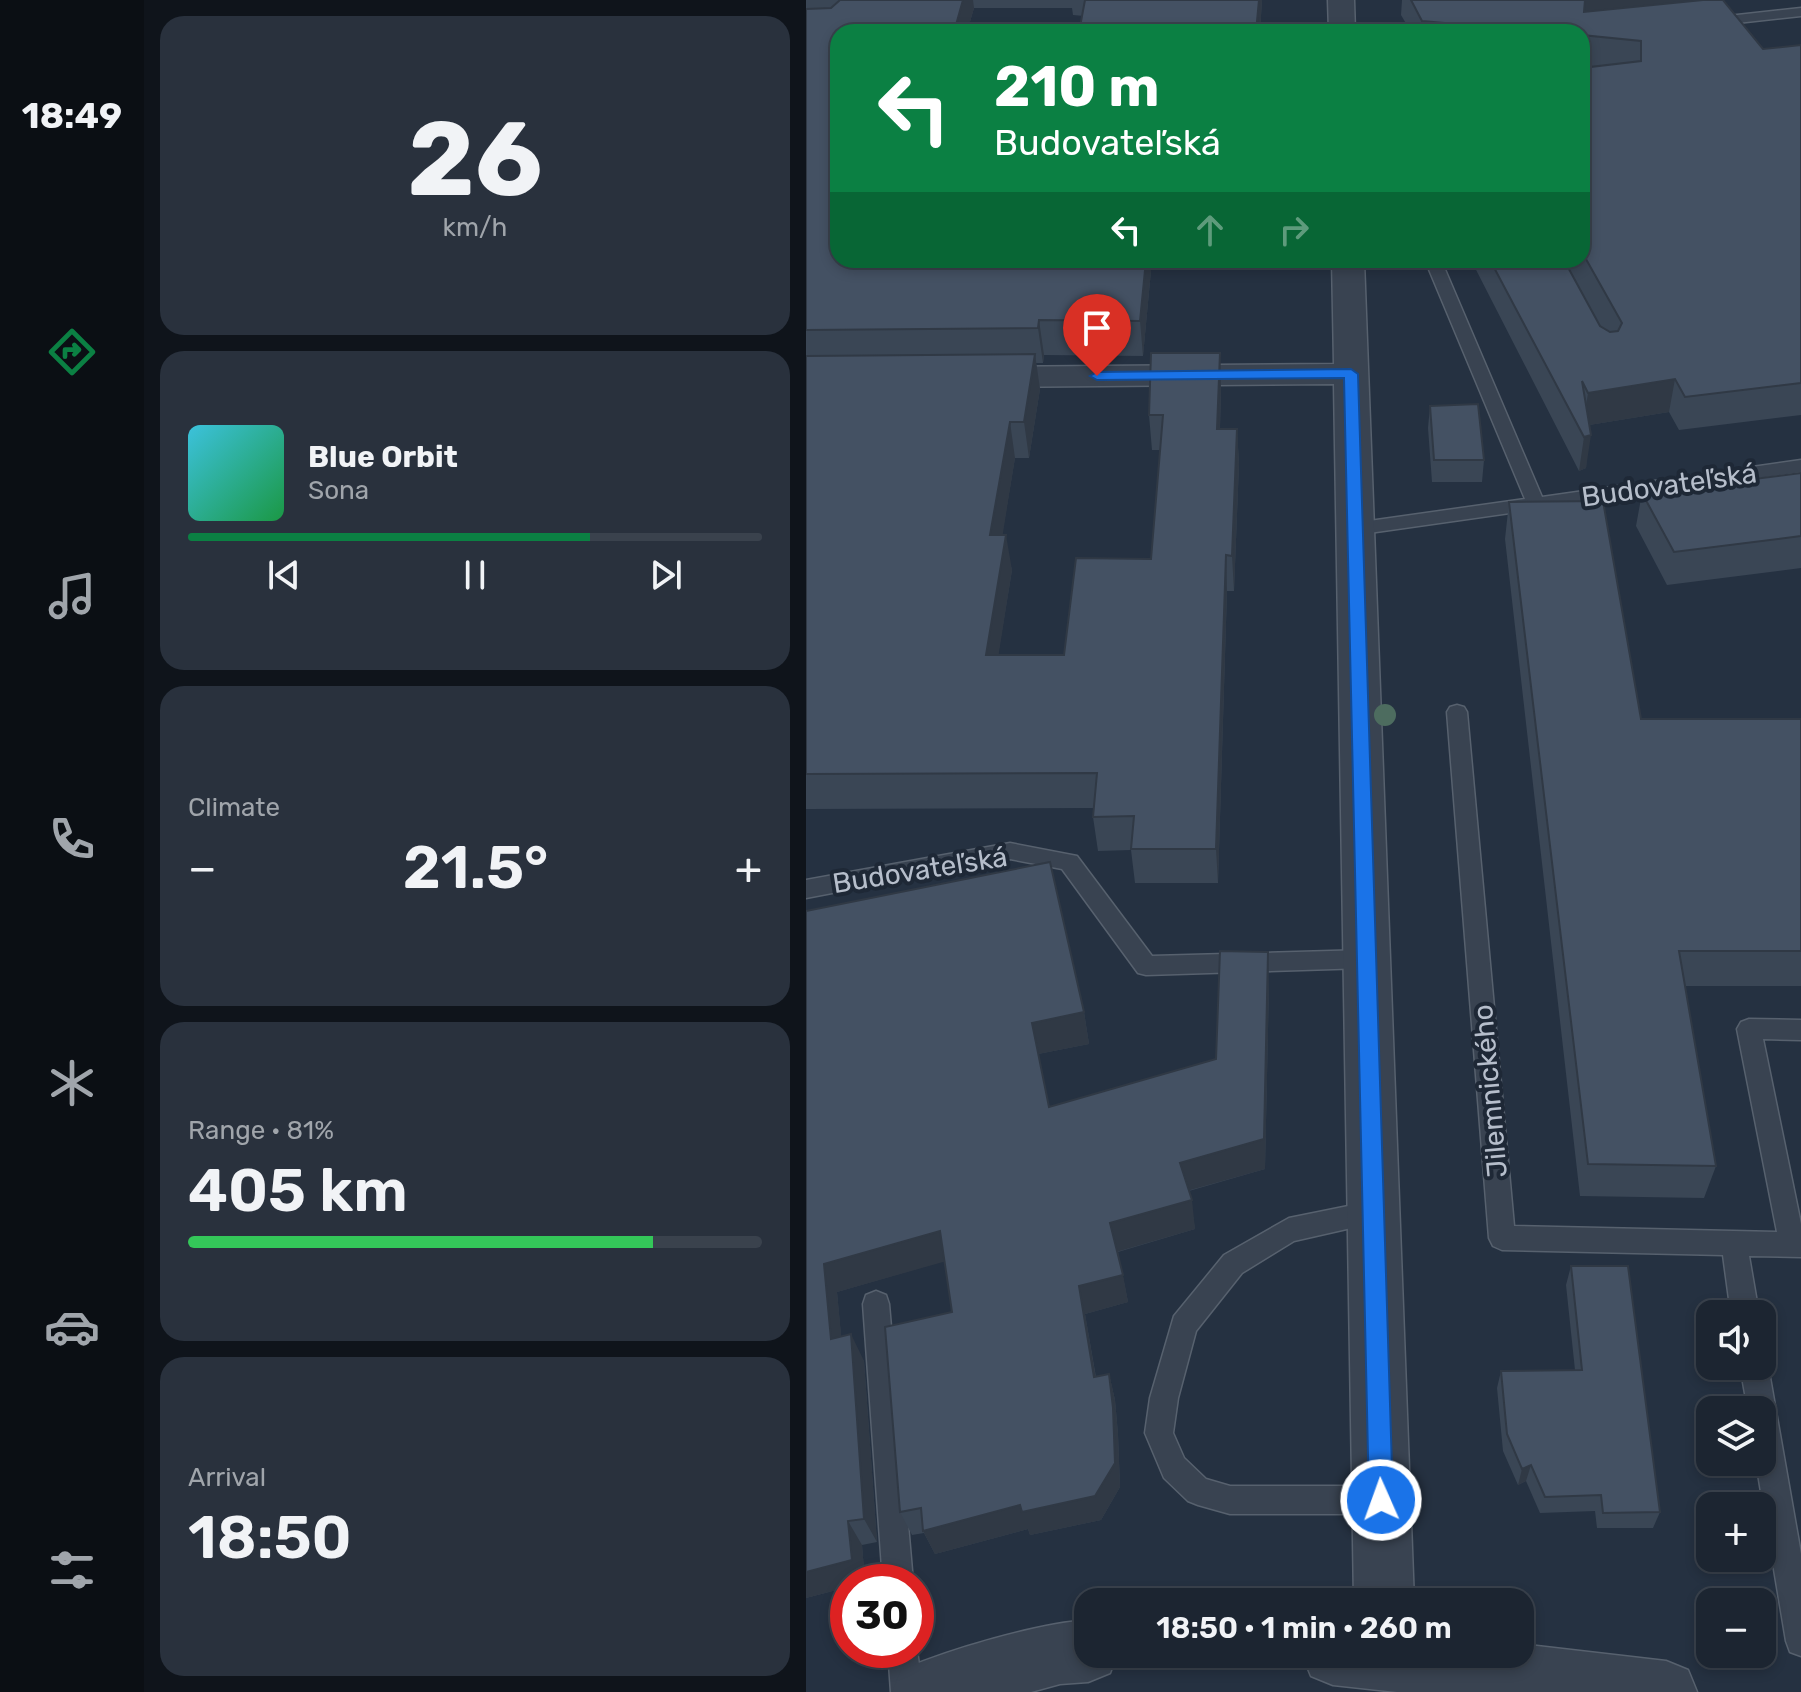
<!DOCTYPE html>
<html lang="en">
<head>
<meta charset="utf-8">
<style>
	:root { --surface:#1c2531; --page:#29313d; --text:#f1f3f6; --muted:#a0a5ab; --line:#3a424d; --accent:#0b8043 }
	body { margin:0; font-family:Rubik,sans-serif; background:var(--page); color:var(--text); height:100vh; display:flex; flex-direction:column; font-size:30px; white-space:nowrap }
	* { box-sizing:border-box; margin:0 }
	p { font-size:26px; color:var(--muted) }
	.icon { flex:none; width:44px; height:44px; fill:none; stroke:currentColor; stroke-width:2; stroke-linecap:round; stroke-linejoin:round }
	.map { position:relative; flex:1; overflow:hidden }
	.details { display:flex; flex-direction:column; gap:16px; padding:16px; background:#0f141b; width:662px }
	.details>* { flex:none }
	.top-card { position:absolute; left:24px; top:24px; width:760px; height:244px; border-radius:24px; box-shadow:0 4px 12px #0003,0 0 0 2px var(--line); background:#0b8043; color:#fff; overflow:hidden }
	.controls { position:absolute; left:890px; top:1300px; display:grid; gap:16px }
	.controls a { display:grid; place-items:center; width:80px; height:80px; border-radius:16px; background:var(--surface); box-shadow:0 4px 12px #0003,0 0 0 2px var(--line); font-size:40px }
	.speed { position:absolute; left:24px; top:1564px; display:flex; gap:16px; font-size:40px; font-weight:700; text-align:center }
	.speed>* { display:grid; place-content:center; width:104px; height:104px; border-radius:50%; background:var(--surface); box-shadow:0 4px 12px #0003,0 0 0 2px var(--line); line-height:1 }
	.speed .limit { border:12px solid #d22; background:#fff; color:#111 }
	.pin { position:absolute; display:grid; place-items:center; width:68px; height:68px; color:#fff; margin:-82px -34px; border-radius:50% 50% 50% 0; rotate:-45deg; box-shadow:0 0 8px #0007 }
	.pin .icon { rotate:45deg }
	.me { position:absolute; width:88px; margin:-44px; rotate:358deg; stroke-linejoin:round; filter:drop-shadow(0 0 6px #0008) }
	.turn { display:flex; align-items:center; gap:28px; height:168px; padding:0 32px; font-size:36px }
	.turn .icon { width:104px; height:104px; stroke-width:2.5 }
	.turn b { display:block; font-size:56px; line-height:68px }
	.lanes { display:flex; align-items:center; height:76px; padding:0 32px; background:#0003; justify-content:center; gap:40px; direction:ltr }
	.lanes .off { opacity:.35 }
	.big { font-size:60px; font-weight:600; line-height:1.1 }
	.details .tile { flex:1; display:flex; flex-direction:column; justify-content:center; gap:12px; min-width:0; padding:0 28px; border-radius:24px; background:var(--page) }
	.details .dial { align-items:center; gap:0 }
	.dial b { font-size:104px; line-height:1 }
	.song { display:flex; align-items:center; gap:24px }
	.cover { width:96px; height:96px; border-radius:12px; background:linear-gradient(135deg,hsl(190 70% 55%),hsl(140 70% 35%)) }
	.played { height:8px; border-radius:4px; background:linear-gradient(90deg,var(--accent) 70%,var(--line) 70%) }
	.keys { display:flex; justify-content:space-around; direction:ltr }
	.heat { display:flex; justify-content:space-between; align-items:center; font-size:44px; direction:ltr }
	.charge { height:12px; border-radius:6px; background:linear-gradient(90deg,#34c759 81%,var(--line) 0) }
	.trip { position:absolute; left:268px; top:1588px; width:460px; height:80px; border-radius:24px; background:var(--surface); box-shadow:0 4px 12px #0003,0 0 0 2px var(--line); font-weight:600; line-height:80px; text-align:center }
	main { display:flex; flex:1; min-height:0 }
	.tabs { display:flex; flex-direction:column; width:144px; justify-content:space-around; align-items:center; background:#0b0f14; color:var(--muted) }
	.tabs .icon { width:56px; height:56px }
	.tabs .selected { color:var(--accent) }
	.tabs b { font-size:36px; color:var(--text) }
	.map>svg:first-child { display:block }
</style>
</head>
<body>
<main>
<nav class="tabs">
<b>18:49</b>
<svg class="icon selected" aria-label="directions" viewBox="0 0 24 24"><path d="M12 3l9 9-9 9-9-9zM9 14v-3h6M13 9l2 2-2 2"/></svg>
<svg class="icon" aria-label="music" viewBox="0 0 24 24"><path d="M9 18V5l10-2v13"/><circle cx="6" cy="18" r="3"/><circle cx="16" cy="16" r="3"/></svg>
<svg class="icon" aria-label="phone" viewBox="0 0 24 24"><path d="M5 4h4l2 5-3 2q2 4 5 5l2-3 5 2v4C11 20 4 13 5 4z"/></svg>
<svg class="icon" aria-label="climate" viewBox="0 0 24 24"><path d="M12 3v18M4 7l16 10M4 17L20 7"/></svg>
<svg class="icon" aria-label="car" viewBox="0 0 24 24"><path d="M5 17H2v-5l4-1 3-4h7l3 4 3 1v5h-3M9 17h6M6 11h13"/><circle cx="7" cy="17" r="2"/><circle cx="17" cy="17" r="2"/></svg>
<svg class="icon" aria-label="filters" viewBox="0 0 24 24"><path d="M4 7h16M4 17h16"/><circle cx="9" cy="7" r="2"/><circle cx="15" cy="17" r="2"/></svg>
</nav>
<section class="details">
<div class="tile dial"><b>26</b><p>km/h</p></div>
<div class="tile">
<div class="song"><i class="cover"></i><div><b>Blue Orbit</b><p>Sona</p></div></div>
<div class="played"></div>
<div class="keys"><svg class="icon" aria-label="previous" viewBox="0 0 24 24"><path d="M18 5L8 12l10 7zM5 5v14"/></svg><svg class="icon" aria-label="pause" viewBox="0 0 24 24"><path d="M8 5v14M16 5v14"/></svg><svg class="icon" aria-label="next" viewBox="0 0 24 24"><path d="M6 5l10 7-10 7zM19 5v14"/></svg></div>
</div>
<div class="tile"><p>Climate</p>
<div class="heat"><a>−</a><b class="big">21.5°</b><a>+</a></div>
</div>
<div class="tile"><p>Range · 81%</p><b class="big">405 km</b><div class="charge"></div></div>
<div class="tile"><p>Arrival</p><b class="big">18:50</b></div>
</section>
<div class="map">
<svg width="995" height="1692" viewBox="0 0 995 1692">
	<rect width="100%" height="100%" fill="#253141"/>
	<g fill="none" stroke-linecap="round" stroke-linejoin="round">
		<g stroke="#57616e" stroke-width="3">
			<path id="lane" d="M995,8V16L904,26L897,22L904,18Z
				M619,260H635L736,497L995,460V472L549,535L542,533L540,529L542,525L549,523L719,499Z
				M651,705L658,707L661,712L708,1226L971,1232L931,1029L935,1022L943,1019L995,1020V1040L957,1039L995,1224V1257L943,1256L953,1314H925L917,1255L696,1250L687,1246L683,1238L641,712L644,707Z
				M204,843L271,856L346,956L560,950L568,952L572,959L568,966L560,968L340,975L332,973L256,869L204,859L0,898V880Z
				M567,1201L576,1205L580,1213L576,1221L488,1241L436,1273L390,1331L372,1398L367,1433L378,1458L400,1479L424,1486H573L583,1490L587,1500L583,1510L573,1514H424L392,1505L382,1501L358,1478L339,1433L344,1398L368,1316L418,1255L483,1218Z
				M70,1291L80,1295L83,1304L107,1582H77L57,1304L60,1295Z
				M956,1356L962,1366L995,1554V1656L984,1652L980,1641L950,1462H956V1410H942L934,1366H956Z
				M110,1644L117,1692H85L82,1650H110Z"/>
		</g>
		<g stroke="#57616e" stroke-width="3">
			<path id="street" d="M522,0H548L549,32H523Z
				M526,260H558L608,1602H548L528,384L174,387L162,384L157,377L162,370L174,367L528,364Z
				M282,1620V1654H311L304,1673L282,1682L254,1684L225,1692H86L95,1670C145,1649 229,1624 282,1620Z
				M714,1644L860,1661L882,1670L891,1692H591L527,1685L505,1676L496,1654H714Z"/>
		</g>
		<use href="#lane" fill="#394351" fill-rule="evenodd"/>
		<use href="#street" fill="#394351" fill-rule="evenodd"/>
	</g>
	<circle fill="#4d6c5f" cx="579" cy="715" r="11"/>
	<path fill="#3a4655" d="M0,0H456L454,32L267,15L266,8H168L161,32H32V260H346L337,356L238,355L237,363H230L234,389L223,458H209L196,535L206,570L192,655H258L345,559L354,450H346L343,415L415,388L414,429H431L433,464L428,591H421L412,883H329L325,850L292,851L287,817L288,808L0,809Z
		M596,0H779L957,49L995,45V415L873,430L863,412L783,425L780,468L773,471L665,260H776V68L782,67L776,66V32H605L595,15Z
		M624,406L678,460L676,482H626L622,428Z
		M995,473V568L861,585L830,526L836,493Z
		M703,502L835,719H995V986H879L910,1166L898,1198L774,1196L699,539Z
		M0,911L278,1012L283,1044L232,1054L243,1107L410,1059L463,984L459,1169L383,1191L389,1229L312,1252L322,1302L279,1314L290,1377L303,1374L309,1400L312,1434L314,1487L295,1520L224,1535L222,1529L129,1554L118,1533L106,1535L94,1512L146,1312L138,1261L31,1292L35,1336L58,1361L71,1542L56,1545L59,1582H42V1587L0,1598Z
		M765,1266L854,1512L847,1528H791L789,1511L734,1513L720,1481L712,1485L697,1451L691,1388L695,1371L769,1370L760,1285Z"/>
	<path fill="#303945" d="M157,0H167L168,8L161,32H148Z
		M453,0H456L454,32H450Z
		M779,0H902L776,29Z
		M340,260H346L337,356L334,321Z
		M233,320L238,355L237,363L232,328Z
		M414,353L415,388L413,464L411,429Z
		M229,354L234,389L223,458L218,422Z
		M869,379L863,412L777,426L782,393Z
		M204,422L209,458L191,570L184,535Z
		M431,429L433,464L428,591L426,556Z
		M785,435L780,468L773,471L778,437Z
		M200,535L206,570L187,690L180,655Z
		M420,555L421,591L412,883L410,849Z
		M462,952L463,984L459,1169L377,1192L374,1163Z
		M278,1012L283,1044L232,1054L226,1023Z
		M386,1200L389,1229L310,1252L304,1223Z
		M134,1231L144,1260L31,1292L38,1365L25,1339L18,1264Z
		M317,1275L322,1302L279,1314L294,1403L288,1377L273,1286Z
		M45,1334L58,1361L71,1542L58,1519Z
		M303,1374L309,1400L312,1434L314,1487L295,1520L224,1535L222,1529L129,1554L117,1531Z
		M725,1465L720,1481L712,1485L716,1469Z
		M42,1521L56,1545L59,1582H42V1587L0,1598V1572Z"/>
	<path fill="#445163" stroke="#303945" stroke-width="2" d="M34,0H157L148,32H32V260H340L334,321L233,320L232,328L0,330V9L25,8Z
		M279,0H453L450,32H273Z
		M605,0H779L778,12L897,0H917L957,49L995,45V383L879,397L869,379L782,393L776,381L785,435L778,437L684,260H758L794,326L804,332L812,331L816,323L776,252V68L835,61V41L776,35V32H739L616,21Z
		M345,353H414L411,429H431L426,556L420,555L410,849H325L328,816L287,817L291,773L0,774V356L229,354L218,422H204L184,535H200L180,655H258L270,558L345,559L357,415H343Z
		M672,404L678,460H628L624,406Z
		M995,473V536L868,552L836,493Z
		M797,501L835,719H995V951H873L910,1166L782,1164L703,502Z
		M244,862L278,1012L226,1023L243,1107L410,1059L414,951L462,952L458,1139L374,1163L386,1200L304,1223L317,1275L273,1286L288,1377L303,1374L307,1408L309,1463L289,1496L216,1512L214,1505L117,1531L115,1508L94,1512L79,1327L146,1312L134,1231L18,1264L25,1339L45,1334L58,1519L42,1521L46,1560L0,1572V911Z
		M765,1266H822L854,1512L797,1513L795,1495L739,1497L725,1465L716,1469L701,1434L695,1371L776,1370Z"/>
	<path fill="#1a73e8" stroke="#114b97" stroke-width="2" d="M545,369L552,374L587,1500L583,1509L575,1512L567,1509L563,1500L538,378L291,380L284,376L291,372Z"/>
	<g text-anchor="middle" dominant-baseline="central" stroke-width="8" stroke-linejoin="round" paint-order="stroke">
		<g font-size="28" fill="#b6becb" stroke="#1e2836">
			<text transform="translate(863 485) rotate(-8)">Budovateľská</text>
			<text transform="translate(114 870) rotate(-9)">Budovateľská</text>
			<text transform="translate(684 1091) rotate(-95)">Jilemnického</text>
		</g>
	</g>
</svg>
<div class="controls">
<a><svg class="icon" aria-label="sound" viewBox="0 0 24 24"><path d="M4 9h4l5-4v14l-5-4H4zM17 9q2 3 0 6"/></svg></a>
<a><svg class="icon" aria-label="layers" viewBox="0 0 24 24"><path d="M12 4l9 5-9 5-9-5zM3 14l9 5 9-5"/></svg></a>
<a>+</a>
<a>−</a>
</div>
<div class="speed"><div class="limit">30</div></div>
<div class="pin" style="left:291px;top:376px;background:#d93025"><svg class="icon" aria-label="arrive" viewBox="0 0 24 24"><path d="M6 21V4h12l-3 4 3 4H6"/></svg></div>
<svg class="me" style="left:575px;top:1500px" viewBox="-20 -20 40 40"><circle r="17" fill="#1a73e8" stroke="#fff" stroke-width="3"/><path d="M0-11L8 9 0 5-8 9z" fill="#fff"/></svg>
<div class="trip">18:50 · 1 min · 260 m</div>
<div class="top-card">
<div class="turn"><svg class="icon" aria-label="left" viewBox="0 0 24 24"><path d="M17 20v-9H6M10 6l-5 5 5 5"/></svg><div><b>210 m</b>Budovateľská</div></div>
<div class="lanes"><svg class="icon" aria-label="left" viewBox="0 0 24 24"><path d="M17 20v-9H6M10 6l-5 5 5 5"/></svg><svg class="icon off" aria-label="ahead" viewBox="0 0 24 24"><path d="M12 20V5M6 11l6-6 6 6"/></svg><svg class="icon off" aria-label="right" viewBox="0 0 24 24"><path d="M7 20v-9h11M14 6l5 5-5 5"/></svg></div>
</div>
</div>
</main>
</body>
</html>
